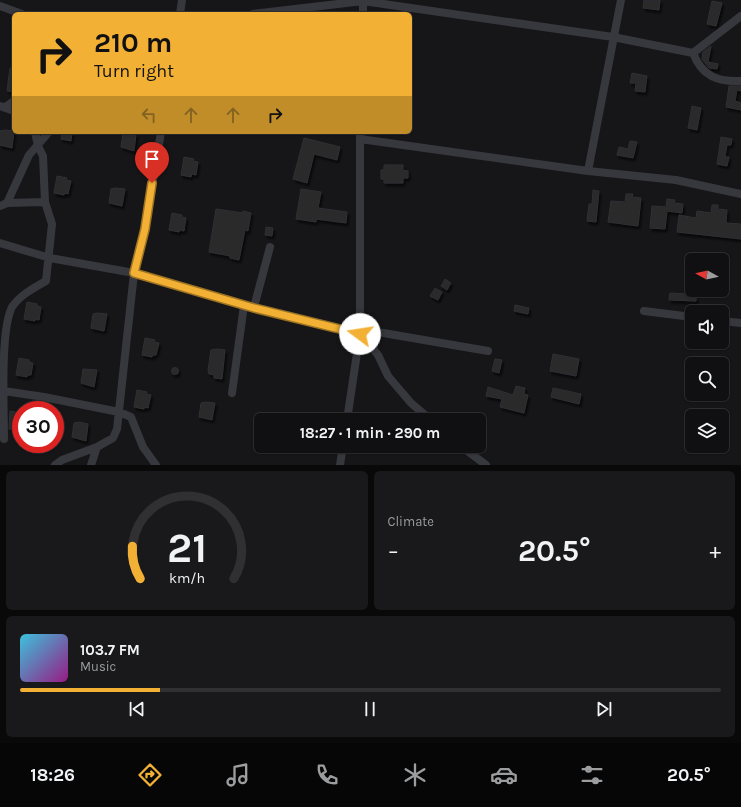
<!DOCTYPE html>
<html lang="en">
<head>
<meta charset="utf-8">
<style>
	:root { --surface:#101012; --page:#19191b; --text:#f1f3f6; --muted:#9c9d9f; --line:#303032; --accent:#f2b134 }
	body { margin:0; font-family:Karla,sans-serif; background:var(--page); color:var(--text); height:100vh; display:flex; flex-direction:column; font-size:15px; white-space:nowrap }
	* { box-sizing:border-box; margin:0 }
	p { font-size:13px; color:var(--muted) }
	.icon { flex:none; width:22px; height:22px; fill:none; stroke:currentColor; stroke-width:2; stroke-linecap:round; stroke-linejoin:round }
	.map { position:relative; height:465px; overflow:hidden }
	.details { display:flex; flex-direction:column; gap:6px; padding:6px; background:#09090a; flex:1 }
	.details>* { flex:none }
	.guide { position:absolute; left:12px; top:12px; width:400px; height:122px; border-radius:6px; box-shadow:0 1px 3px #0004,0 0 0 1px var(--line); background:#f2b134; color:#111; overflow:hidden }
	.needle { width:26px; rotate:278deg }
	.tools { position:absolute; left:685px; top:253px; display:grid; gap:8px }
	.tools a { display:grid; place-items:center; width:44px; height:44px; border-radius:6px; background:var(--surface); box-shadow:0 1px 3px #0004,0 0 0 1px var(--line); font-size:20px }
	.speed { position:absolute; left:12px; top:401px; display:flex; gap:8px; font-size:20px; font-weight:700; text-align:center }
	.speed>* { display:grid; place-content:center; width:52px; height:52px; border-radius:50%; background:var(--surface); box-shadow:0 1px 3px #0004,0 0 0 1px var(--line); line-height:1 }
	.speed .limit { border:6px solid #d22; background:#fff; color:#111 }
	.pin { position:absolute; display:grid; place-items:center; width:34px; height:34px; color:#fff; margin:-41px -17px; border-radius:50% 50% 50% 0; rotate:-45deg; box-shadow:0 0 4px #0007 }
	.pin .icon { rotate:45deg }
	.me { position:absolute; width:44px; margin:-22px; rotate:284deg; stroke-linejoin:round; filter:drop-shadow(0 0 3px #0008) }
	.turn { display:flex; align-items:center; gap:14px; height:84px; padding:0 16px; font-size:18px }
	.turn .icon { width:52px; height:52px; stroke-width:2.5 }
	.turn b { display:block; font-size:28px; line-height:34px }
	.lanes { display:flex; align-items:center; height:38px; padding:0 16px; background:#0003; justify-content:center; gap:20px; direction:ltr }
	.lanes .off { opacity:.35 }
	.big { font-size:30px; font-weight:700; line-height:1.1 }
	.details .widget { flex:1; display:flex; flex-direction:column; justify-content:center; gap:6px; min-width:0; padding:0 14px; border-radius:6px; background:var(--page) }
	.details .dial { align-items:center; gap:0 }
	.dial svg { height:104px; overflow:visible; fill:none; stroke:var(--line); stroke-width:7; stroke-linecap:round; text-anchor:middle }
	.dial text { fill:var(--text); stroke:none }
	.song { display:flex; align-items:center; gap:12px }
	.cover { width:48px; height:48px; border-radius:6px; background:linear-gradient(135deg,hsl(190 70% 55%),hsl(310 70% 35%)) }
	.played { height:4px; border-radius:2px; background:linear-gradient(90deg,var(--accent) 20%,var(--line) 20%) }
	.keys { display:flex; justify-content:space-around; direction:ltr }
	.heat { display:flex; justify-content:space-between; align-items:center; font-size:22px; direction:ltr }
	.details .tiles { flex:1; display:grid; gap:6px; grid-template-columns:1fr 1fr }
	.widget:last-child { grid-column:span 2 }
	.trip { position:absolute; left:254px; top:413px; width:232px; height:40px; border-radius:6px; background:var(--surface); box-shadow:0 1px 3px #0004,0 0 0 1px var(--line); font-weight:700; line-height:40px; text-align:center }
	.menu { display:flex; height:64px; justify-content:space-around; align-items:center; background:#060607; color:var(--muted) }
	.menu .icon { width:28px; height:28px }
	.menu .selected { color:var(--accent) }
	.menu b { font-size:18px; color:var(--text) }
	.map>svg:first-child { display:block }
</style>
</head>
<body>
<div class="map">
<svg width="741" height="465" viewBox="0 0 741 465">
	<defs>
		<filter id="shadow"><feDropShadow dx="2" dy="3" stdDeviation="1" flood-color="#0009"/></filter>
	</defs>
	<rect width="100%" height="100%" fill="#161618"/>
	<path fill="#29292c" stroke="#303034" filter="url(#shadow)" d="M644,0H660L659,10L643,8Z
		M712,1L722,3L716,26L707,24Z
		M711,46L708,62L718,64L717,69L709,68L702,59L703,52Z
		M10,68H14V92L7,91Z
		M632,73L647,76L645,92L635,91L636,83H630Z
		M729,86H741V91L737,90L735,101L741,103V110L726,107Z
		M692,106L701,108L697,130L688,128Z
		M5,130L14,131L12,148L0,145V131Z
		M62,132H72L71,141L61,139Z
		M123,133L136,134L134,151L121,147Z
		M721,137L732,139L731,145H727L725,157H729L727,166L717,164Z
		M304,138L340,147L337,160L314,154L307,183L293,179Z
		M630,141L637,142L633,158L617,155L619,147L628,149Z
		M184,157L194,159L193,161L198,162L196,175L192,174L191,177L181,175Z
		M384,165H403V170L408,171V178H403V183H384V179H381V170H384Z
		M57,176L67,178L66,180L71,181L68,194L65,193L64,195L54,193Z
		M116,188L125,189L122,206L109,203L111,189Z
		M301,189L321,192L318,208L347,212L346,223L316,219V222L296,219Z
		M593,190L599,191L596,222L587,221L589,204H592Z
		M626,194H633L632,197L641,198L638,226L608,222L611,201L625,202Z
		M667,199L675,200L674,203L683,204L682,213L667,211L665,229L650,228L652,206L666,207Z
		M712,205H718V209L727,210L726,223L741,224V239L677,232L679,215L696,218L697,211L711,213Z
		M216,209L243,213V211L251,213L248,231L245,230L239,260L230,258V256L209,252Z
		M172,213L182,215V217L186,218L184,231L180,230L179,232L169,230Z
		M266,227L273,228L272,236L265,235Z
		M445,279L451,283L447,290L441,286Z
		M435,288L442,292L438,300L430,296Z
		M670,293L688,294V296L696,297V301L669,300Z
		M27,302L37,304V306L41,307L39,320L35,319V321L24,319Z
		M515,305L529,308L528,314L514,311Z
		M98,313L107,314L104,331L91,328L93,314Z
		M145,338L155,340L154,342L159,343L156,355H153L152,357L142,355Z
		M216,349L225,350L222,379L214,378V375L209,374L208,370L211,350Z
		M553,354L579,359L576,376L550,371Z
		M19,358L29,360V362L33,363L31,375H27V377L16,375Z
		M495,359L502,360L499,373L492,371Z
		M171.5 371a3.5 3.5 0 1 1 7 0a3.5 3.5 0 1 1-7 0Z
		M83,369L97,370L94,387L81,383Z
		M516,386L525,388L524,394L528,395L524,413L500,407L502,399L486,396L488,387L513,395Z
		M553,388L581,394L579,404L551,397Z
		M137,390L147,392L146,394L151,395L148,408L145,407L144,409L134,407Z
		M206,402L215,403L212,420L199,417L201,403Z
		M10,411L20,413L21,429L18,428L17,430L9,429Z
		M79,422L88,424L86,441L72,437L74,423Z"/>
	<g fill="none" stroke-linecap="round" stroke-linejoin="round">
		<path stroke="#37383d" stroke-width="8" d="M0,6L22,14
			M180,14L182,0
			M253,14L363,1L613,37L693,53L741,16
			M363,14V0
			M693,53C702,76 717,82 741,81
			M0,106L14,111
			M5,107L14,101
			M360,139L588,171L676,180L741,194
			M588,171L621,0
			M7,203L29,155L49,132
			M0,206L7,203L45,202
			M0,243L50,258L134,273L254,307L360,333L378,355L388,376L411,403L431,420
			M254,307L270,247
			M644,311L692,317
			M722,321L741,323
			M360,329L488,351
			M4,391L44,397L119,412L131,417L143,447L156,465
			M232,393L244,305
			M347,420L360,333V132
			M4,439C4,409 0,330 12,307C20,295 34,288 46,281L52,224L45,202L43,156L38,146L35,132
			M461,446L486,465
			M55,465L62,460L97,447
			M91,465L97,447L113,438L117,429L134,273L145,229L161,132
			M340,465L343,446"/>
	</g>
	<g fill="none" stroke-linecap="round" stroke-linejoin="round">
		<g stroke="#9d7322" stroke-width="10">
			<path id="route" d="M152,183L145,229L134,273L254,308L360,334"/>
		</g>
		<use href="#route" stroke="#f2b134" stroke-width="7"/>
	</g>
</svg>
<div class="tools">
<a><svg class="needle" viewBox="-14 -14 28 28"><path d="M0-13l5 13h-10z" fill="#e53935"/><path d="M0 13l5-13h-10z" fill="#9c9d9f"/></svg></a>
<a><svg class="icon" aria-label="sound" viewBox="0 0 24 24"><path d="M4 9h4l5-4v14l-5-4H4zM17 9q2 3 0 6"/></svg></a>
<a><svg class="icon" aria-label="search" viewBox="0 0 24 24"><circle cx="10" cy="10" r="6"/><path d="M15 15l6 6"/></svg></a>
<a><svg class="icon" aria-label="layers" viewBox="0 0 24 24"><path d="M12 4l9 5-9 5-9-5zM3 14l9 5 9-5"/></svg></a>
</div>
<div class="speed"><div class="limit">30</div></div>
<div class="pin" style="left:152px;top:183px;background:#d93025"><svg class="icon" aria-label="arrive" viewBox="0 0 24 24"><path d="M6 21V4h12l-3 4 3 4H6"/></svg></div>
<svg class="me" style="left:360px;top:334px" viewBox="-20 -20 40 40"><circle r="19" fill="#fff"/><path d="M0-13L10 11 0 6-10 11z" fill="#f2b134"/></svg>
<div class="trip">18:27 · 1 min · 290 m</div>
<div class="guide">
<div class="turn"><svg class="icon" aria-label="right" viewBox="0 0 24 24"><path d="M7 20v-9h11M14 6l5 5-5 5"/></svg><div><b>210 m</b>Turn right</div></div>
<div class="lanes"><svg class="icon off" aria-label="left" viewBox="0 0 24 24"><path d="M17 20v-9H6M10 6l-5 5 5 5"/></svg><svg class="icon off" aria-label="ahead" viewBox="0 0 24 24"><path d="M12 20V5M6 11l6-6 6 6"/></svg><svg class="icon off" aria-label="ahead" viewBox="0 0 24 24"><path d="M12 20V5M6 11l6-6 6 6"/></svg><svg class="icon" aria-label="right" viewBox="0 0 24 24"><path d="M7 20v-9h11M14 6l5 5-5 5"/></svg></div>
</div>
</div>
<section class="details">
<div class="tiles">
<div class="widget dial"><svg viewBox="0 0 100 80">
<path d="M14 69A42 42 0 1 1 86 69"/>
<path d="M14 69A42 42 0 0 1 8 44" stroke="#f2b134"/>
<text x="50" y="56" font-size="32" font-weight="700">21</text>
<text x="50" y="72" font-size="11">km/h</text>
</svg></div>
<div class="widget"><p>Climate</p>
<div class="heat"><a>−</a><b class="big">20.5°</b><a>+</a></div>
</div>
<div class="widget">
<div class="song"><i class="cover"></i><div><b>103.7 FM</b><p>Music</p></div></div>
<div class="played"></div>
<div class="keys"><svg class="icon" aria-label="previous" viewBox="0 0 24 24"><path d="M18 5L8 12l10 7zM5 5v14"/></svg><svg class="icon" aria-label="pause" viewBox="0 0 24 24"><path d="M8 5v14M16 5v14"/></svg><svg class="icon" aria-label="next" viewBox="0 0 24 24"><path d="M6 5l10 7-10 7zM19 5v14"/></svg></div>
</div>
</div>
</section>
<nav class="menu">
<b>18:26</b>
<svg class="icon selected" aria-label="directions" viewBox="0 0 24 24"><path d="M12 3l9 9-9 9-9-9zM9 14v-3h6M13 9l2 2-2 2"/></svg>
<svg class="icon" aria-label="music" viewBox="0 0 24 24"><path d="M9 18V5l10-2v13"/><circle cx="6" cy="18" r="3"/><circle cx="16" cy="16" r="3"/></svg>
<svg class="icon" aria-label="phone" viewBox="0 0 24 24"><path d="M5 4h4l2 5-3 2q2 4 5 5l2-3 5 2v4C11 20 4 13 5 4z"/></svg>
<svg class="icon" aria-label="climate" viewBox="0 0 24 24"><path d="M12 3v18M4 7l16 10M4 17L20 7"/></svg>
<svg class="icon" aria-label="car" viewBox="0 0 24 24"><path d="M5 17H2v-5l4-1 3-4h7l3 4 3 1v5h-3M9 17h6M6 11h13"/><circle cx="7" cy="17" r="2"/><circle cx="17" cy="17" r="2"/></svg>
<svg class="icon" aria-label="filters" viewBox="0 0 24 24"><path d="M4 7h16M4 17h16"/><circle cx="9" cy="7" r="2"/><circle cx="15" cy="17" r="2"/></svg>
<b>20.5°</b>
</nav>
</body>
</html>
